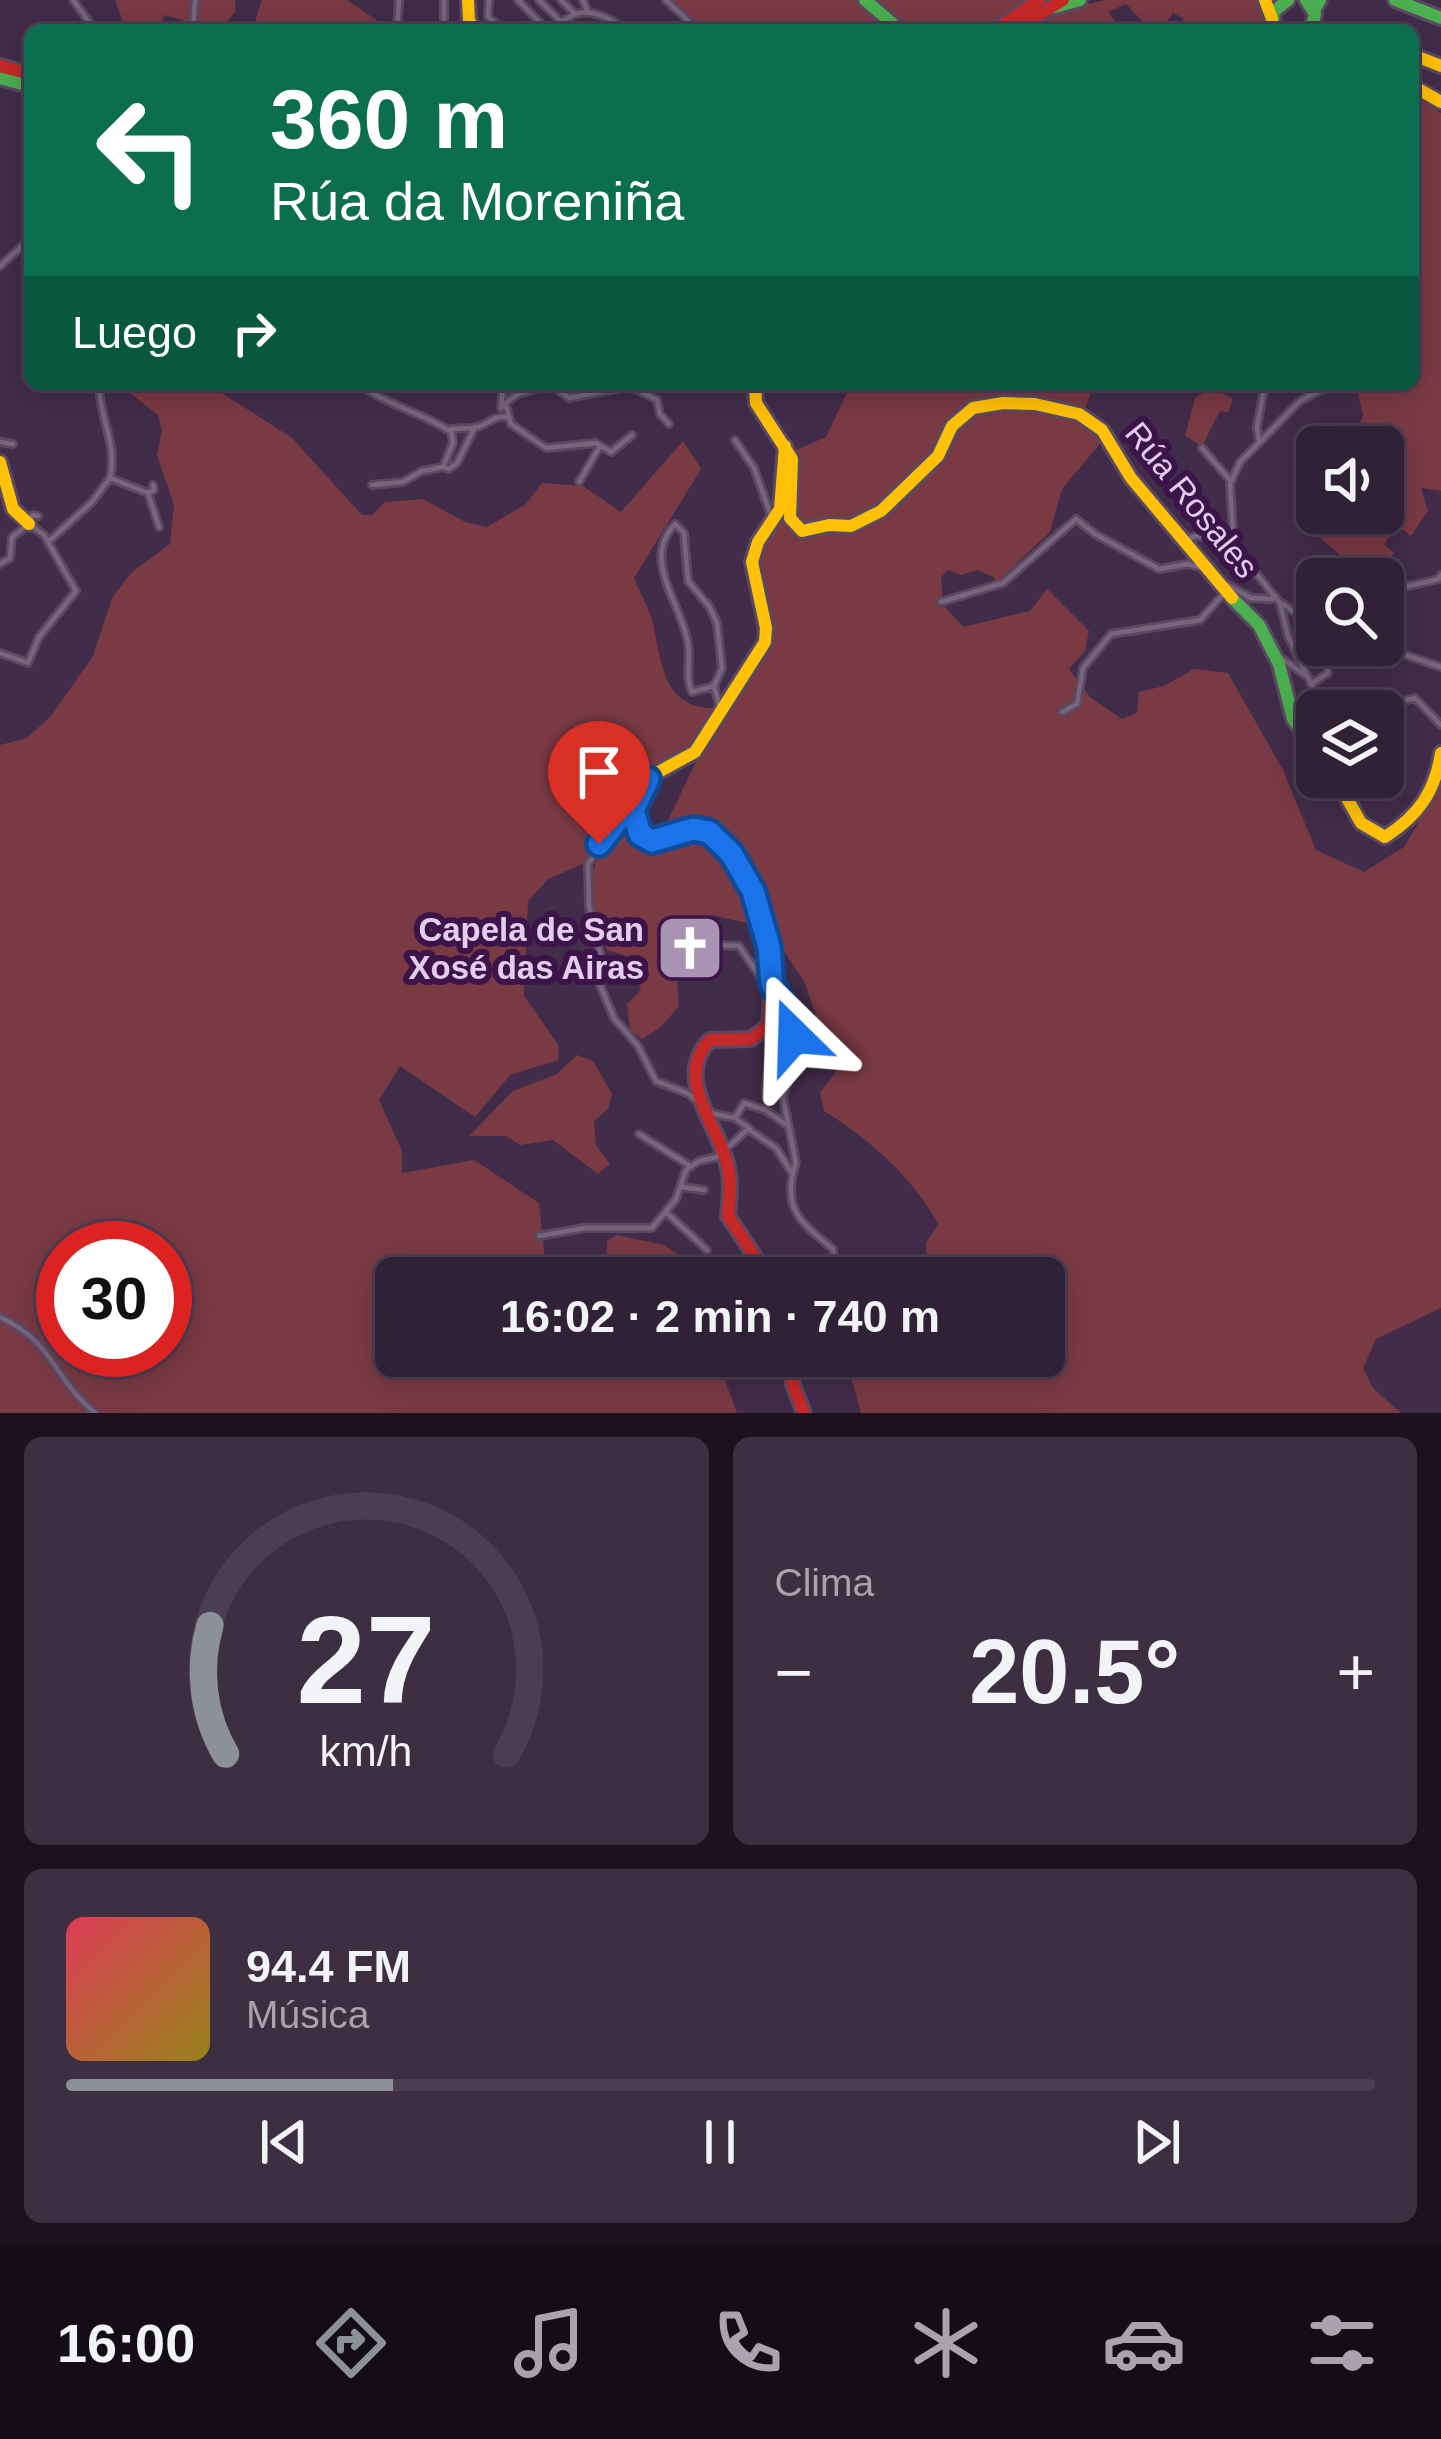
<!DOCTYPE html>
<html lang="es">
<head>
<meta charset="utf-8">
<style>
	:root { --surface:#312137; --page:#3d2e42; --text:#f1f3f6; --muted:#a8a3ad; --line:#4c3e52; --accent:#8c9099 }
	body { margin:0; font-family:Helvetica,sans-serif; background:var(--page); color:var(--text); height:100vh; display:flex; flex-direction:column; font-size:45px; white-space:nowrap }
	* { box-sizing:border-box; margin:0 }
	p { font-size:39px; color:var(--muted) }
	.icon { flex:none; width:66px; height:66px; fill:none; stroke:currentColor; stroke-width:2; stroke-linecap:round; stroke-linejoin:round }
	.map { position:relative; height:1413px; overflow:hidden }
	.drawer { display:flex; flex-direction:column; gap:24px; padding:24px; background:#1b121e; flex:1 }
	.drawer>* { flex:none }
	.top-card { position:absolute; left:24px; top:24px; width:1395px; height:366px; border-radius:18px; box-shadow:0 6px 30px #0003,0 0 0 3px var(--line); background:#0b6e4f; color:#fff; overflow:hidden }
	.tools { position:absolute; left:1296px; top:426px; display:grid; gap:24px }
	.tools a { display:grid; place-items:center; width:108px; height:108px; border-radius:18px; background:var(--surface); box-shadow:0 6px 30px #0003,0 0 0 3px var(--line); font-size:60px }
	.speed { position:absolute; left:36px; top:1221px; display:flex; gap:24px; font-size:60px; font-weight:700; text-align:center }
	.speed>* { display:grid; place-content:center; width:156px; height:156px; border-radius:50%; background:var(--surface); box-shadow:0 6px 30px #0003,0 0 0 3px var(--line); line-height:1 }
	.speed .limit { border:18px solid #d22; background:#fff; color:#111 }
	.pin { position:absolute; display:grid; place-items:center; width:102px; height:102px; color:#fff; margin:-123px -51px; border-radius:50% 50% 50% 0; rotate:-45deg; box-shadow:0 0 12px #0007 }
	.pin .icon { rotate:45deg }
	.me { position:absolute; width:132px; margin:-66px; rotate:338deg; stroke-linejoin:round; filter:drop-shadow(0 0 9px #0008) }
	.turn { display:flex; align-items:center; gap:42px; height:252px; padding:0 48px; font-size:54px }
	.turn .icon { width:156px; height:156px; stroke-width:2.5 }
	.turn b { display:block; font-size:84px; line-height:102px }
	.then { display:flex; align-items:center; height:114px; padding:0 48px; background:#0003; gap:24px; font-size:45px }
	.big { font-size:90px; font-weight:600; line-height:1.1 }
	.drawer .tile { flex:1; display:flex; flex-direction:column; justify-content:center; gap:18px; min-width:0; padding:0 42px; border-radius:18px; background:var(--page) }
	.drawer .dial { align-items:center; gap:0 }
	.dial svg { height:312px; overflow:visible; fill:none; stroke:var(--line); stroke-width:7; stroke-linecap:round; text-anchor:middle }
	.dial text { fill:var(--text); stroke:none }
	.song { display:flex; align-items:center; gap:36px }
	.cover { width:144px; height:144px; border-radius:18px; background:linear-gradient(135deg,hsl(350 70% 55%),hsl(50 70% 35%)) }
	.played { height:12px; border-radius:6px; background:linear-gradient(90deg,var(--accent) 25%,var(--line) 25%) }
	.keys { display:flex; justify-content:space-around; direction:ltr }
	.heat { display:flex; justify-content:space-between; align-items:center; font-size:66px; direction:ltr }
	.drawer .tiles { flex:1; display:grid; gap:24px; grid-template-columns:1fr 1fr }
	.tile:last-child { grid-column:span 2 }
	.trip { position:absolute; left:375px; top:1257px; width:690px; height:120px; border-radius:18px; background:var(--surface); box-shadow:0 6px 30px #0003,0 0 0 3px var(--line); font-weight:600; line-height:120px; text-align:center }
	.dock { display:flex; height:192px; justify-content:space-around; align-items:center; background:#140d16; color:var(--muted) }
	.dock .icon { width:84px; height:84px }
	.dock .current { color:var(--accent) }
	.dock b { font-size:54px; color:var(--text) }
	.map>svg:first-child { display:block }
</style>
</head>
<body>
<div class="map">
<svg width="1441" height="1413" viewBox="0 0 1441 1413">
	<rect width="100%" height="100%" fill="#412c49"/>
	<path fill="#7a3a44" fill-rule="evenodd" d="M115,0H235V12L220,30H185V21L164,15L160,30H126Z
		M262,0H347L391,30H361L353,22L349,30H259L253,27Z
		M670,0H857L893,30H700Z
		M871,0H1024L984,30H909Z
		M1106,0H1259L1269,30H1182L1183,18L1173,13L1165,24H1145L1126,4L1108,12L1123,30H1027L1068,8Z
		M1413,94L1441,113V491L1421,488L1428,511L1411,536L1399,526L1384,544L1394,553L1385,567L1377,565L1365,579C1340,547 1299,535 1296,491L1317,468V513H1383V447H1351L1363,415L1356,384H1413Z
		M118,384H208L292,438L362,515H372L385,502L423,499L465,522L487,527L526,504L542,483L583,486L621,512L683,441L701,469L634,578C640,593 649,608 653,624C662,663 663,709 715,708L702,736L688,753L630,784L615,819L592,845L585,863L548,879L528,901L524,996L559,1046L558,1060L510,1075L475,1117L400,1066L379,1100L402,1151V1173L474,1160L539,1203L547,1278H396V1356H716L737,1413H0V745L27,738L51,716L93,656L113,596L132,572L170,544L174,505L157,455L162,431L158,415ZM63,1248H165V1350H63Z
		M851,384H1087L1086,388L1092,390L1081,418L1103,440L1062,489L1050,532L996,583L994,577L977,570L961,575L948,570L941,577L943,605L963,627L1030,611L1047,589L1089,631L1085,651L1069,669L1091,698L1122,719L1137,713L1139,692L1164,686L1194,669L1228,673L1283,770L1316,850L1364,872L1404,847L1441,784V1308L1376,1339L1363,1368L1373,1388L1401,1413H861L845,1356H1044V1278H928L926,1243L938,1224C913,1177 869,1139 824,1111L820,1092L836,1072L804,981L784,951L756,925L712,915L692,919L676,972L679,1006L661,1027L642,1039L630,1030L627,1004L641,990L631,957L607,950C587,893 582,872 620,822C637,832 652,831 668,820L723,706L763,653L766,646L755,561L798,482L794,451L826,437Z
		M1203,384H1225L1222,393L1233,399L1228,412L1220,411L1202,446L1185,436L1195,398L1203,393Z
		M577,1055L593,1061L612,1094L608,1109L594,1121L596,1145L610,1164L598,1174L553,1140L520,1145L506,1136H469L513,1091L557,1074Z
		M617,1235L664,1245L714,1278H601L606,1271L607,1241Z"/>
	<g fill="none" stroke-linecap="round" stroke-linejoin="round">
		<g stroke="#5b4962" stroke-width="10">
			<path id="street" d="M73,0L95,30
				M444,0V30
				M489,0L488,17L504,30
				M518,0L547,30
				M539,0L561,22L575,14
				M561,0L575,14C591,9 612,18 625,30
				M583,0L588,12
				M666,0L698,30
				M193,30L195,0
				M397,30L399,0
				M454,30L469,20
				M0,266L30,239
				M99,384C99,418 118,443 110,478L148,493L159,527
				M360,384C382,403 420,412 448,430C458,427 464,429 474,428C487,426 492,415 507,417
				M551,385L569,398L631,386L657,400L660,414L669,424
				M506,405L511,424L546,448L596,443L611,452L632,435
				M502,406L518,394L550,385
				M501,408L503,384
				M735,440L754,468L773,521
				M1259,440L1257,427L1265,384
				M0,442L13,444
				M1202,448L1230,480
				M443,467L449,469L457,463L475,427
				M579,482L600,446
				M372,485L403,482L422,471L443,467L453,443L451,430
				M148,493L154,490L153,485
				M28,521L33,515L38,516
				M1184,540L1196,536L1217,538L1234,546L1280,603L1288,636L1308,677
				M48,542L92,502L110,478
				M1234,546L1230,484L1240,462L1300,401L1322,389L1348,384
				M0,564L10,558L12,537L29,524L44,535L76,591L39,637L28,663L0,653
				M1213,577L1251,598L1273,599
				M1328,579L1339,567
				M1383,592L1439,579L1441,575
				M941,602L1003,583L1076,519L1095,534L1159,569L1187,564L1203,568
				M1283,604L1317,628
				M1342,645L1366,653L1397,652L1441,667
				M1277,655L1308,677L1315,692L1353,700L1368,694L1399,702L1415,698L1441,725
				M1311,684L1328,673L1326,656L1329,645
				M714,686L692,692C685,677 691,661 688,644C683,605 640,561 675,524L684,533L688,581L709,606L717,623L722,668L714,686L720,708
				M1062,712L1077,704L1083,668L1111,634L1200,620L1226,591
				M647,779L635,785L620,817L588,864L589,906L603,966L600,985L614,1018L638,1046L656,1081L687,1093L703,1105
				M719,945L739,946L768,988
				M772,984L785,1006L796,1053L783,1098L796,1163C781,1208 800,1222 833,1249L838,1278
				M766,1030C778,1052 763,1073 766,1096
				M706,1112L735,1118L750,1129
				M735,1118L744,1103L765,1110L787,1125
				M639,1134L690,1166
				M682,1187L704,1190
				M667,1213L707,1250
				M539,1236L584,1228H652L676,1199L686,1170L699,1161L717,1157L748,1129L776,1148L792,1173
				M0,1317C56,1344 52,1377 95,1413"/>
		</g>
		<g stroke="#5b4962" stroke-width="18">
			<path id="fast" d="M865,0L900,30
				M1306,0L1315,14L1311,30
				M1395,0L1441,18
				M1055,7L1080,0
				M1314,11L1320,0
				M1274,30L1273,12L1288,0
				M0,78L30,86
				M1232,598L1259,625L1279,664L1293,719L1317,754"/>
		</g>
		<g stroke="#5b4962" stroke-width="18">
			<path id="slow" d="M468,0L469,20L475,30
				M1265,0L1272,19
				M1413,55L1441,66
				M1413,86L1441,102
				M755,384L756,403L792,459L790,518L802,531L829,525L851,526L881,511L938,456L952,426L973,408L1003,403L1035,404L1079,414L1102,430L1131,478L1232,598
				M0,462L13,509L29,524
				M1335,777L1361,823L1385,837C1418,816 1435,792 1441,753
				M634,813L641,787L653,775L695,752L765,642L766,628L752,562L758,542L780,509L785,446"/>
		</g>
		<g stroke="#5b4962" stroke-width="18">
			<path id="jam" d="M995,30L1039,0
				M1015,30L1063,0
				M0,66L30,74
				M634,813L639,834L652,841C668,838 690,825 706,831C765,852 774,974 769,1025L751,1039L710,1040C675,1075 713,1119 725,1157C732,1177 730,1196 728,1216L769,1278
				M791,1356L793,1385L804,1413"/>
		</g>
		<use href="#street" stroke="#77657d" stroke-width="4.5"/>
		<use href="#fast" stroke="#4caf50" stroke-width="12"/>
		<use href="#slow" stroke="#ffc107" stroke-width="12"/>
		<use href="#jam" stroke="#c62828" stroke-width="12"/>
	</g>
	<g fill="none" stroke-linecap="round" stroke-linejoin="round">
		<g stroke="#114b97" stroke-width="30">
			<path id="route" d="M599,844L620,817L635,785L648,779L633,810L640,834L652,841L693,829L709,832L731,853L753,891L769,947L772,984L785,1006L794,1036"/>
		</g>
		<use href="#route" stroke="#1a73e8" stroke-width="21"/>
	</g>
	<defs>
		<g id="church-square" transform="scale(3.45)"><rect x="-9" y="-9" width="18" height="18" rx="4" fill="#aa94b3" stroke="#3c144a"/><path d="M-1.2-6h2.4v3.5h3.3v2.4h-3.3V6h-2.4V-.1h-3.3v-2.4h3.3Z" fill="#fff"/></g>
	</defs>
	<g fill-rule="evenodd">
		<use href="#church-square" x="690" y="948"/>
	</g>
	<g text-anchor="middle" dominant-baseline="central" stroke-width="12" stroke-linejoin="round" paint-order="stroke">
		<g font-size="33" fill="#e3ccec" stroke="#3c144a">
			<text transform="translate(1192 500) rotate(51)">Rúa Rosales</text>
		</g>
		<g font-size="33" font-weight="bold" fill="#e3ccec" stroke="#3c144a" text-anchor="end">
			<text x="644" y="929">Capela de San<tspan x="644" dy="38">Xosé das Airas</tspan></text>
		</g>
	</g>
</svg>
<div class="tools">
<a><svg class="icon" aria-label="sound" viewBox="0 0 24 24"><path d="M4 9h4l5-4v14l-5-4H4zM17 9q2 3 0 6"/></svg></a>
<a><svg class="icon" aria-label="search" viewBox="0 0 24 24"><circle cx="10" cy="10" r="6"/><path d="M15 15l6 6"/></svg></a>
<a><svg class="icon" aria-label="layers" viewBox="0 0 24 24"><path d="M12 4l9 5-9 5-9-5zM3 14l9 5 9-5"/></svg></a>
</div>
<div class="speed"><div class="limit">30</div></div>
<div class="pin" style="left:599px;top:844px;background:#d93025"><svg class="icon" aria-label="arrive" viewBox="0 0 24 24"><path d="M6 21V4h12l-3 4 3 4H6"/></svg></div>
<svg class="me" style="left:794px;top:1036px" viewBox="-20 -20 40 40"><path d="M0-17L14 15 0 8-14 15z" fill="#1a73e8" stroke="#fff" stroke-width="4"/></svg>
<div class="trip">16:02 · 2 min · 740 m</div>
<div class="top-card">
<div class="turn"><svg class="icon" aria-label="left" viewBox="0 0 24 24"><path d="M17 20v-9H6M10 6l-5 5 5 5"/></svg><div><b>360 m</b>Rúa da Moreniña</div></div>
<div class="then">Luego<svg class="icon" aria-label="right" viewBox="0 0 24 24"><path d="M7 20v-9h11M14 6l5 5-5 5"/></svg></div>
</div>
</div>
<section class="drawer">
<div class="tiles">
<div class="tile dial"><svg viewBox="0 0 100 80">
<path d="M14 69A42 42 0 1 1 86 69"/>
<path d="M14 69A42 42 0 0 1 10 36" stroke="#8c9099"/>
<text x="50" y="56" font-size="32" font-weight="700">27</text>
<text x="50" y="72" font-size="11">km/h</text>
</svg></div>
<div class="tile"><p>Clima</p>
<div class="heat"><a>−</a><b class="big">20.5°</b><a>+</a></div>
</div>
<div class="tile">
<div class="song"><i class="cover"></i><div><b>94.4 FM</b><p>Música</p></div></div>
<div class="played"></div>
<div class="keys"><svg class="icon" aria-label="previous" viewBox="0 0 24 24"><path d="M18 5L8 12l10 7zM5 5v14"/></svg><svg class="icon" aria-label="pause" viewBox="0 0 24 24"><path d="M8 5v14M16 5v14"/></svg><svg class="icon" aria-label="next" viewBox="0 0 24 24"><path d="M6 5l10 7-10 7zM19 5v14"/></svg></div>
</div>
</div>
</section>
<nav class="dock">
<b>16:00</b>
<svg class="icon current" aria-label="directions" viewBox="0 0 24 24"><path d="M12 3l9 9-9 9-9-9zM9 14v-3h6M13 9l2 2-2 2"/></svg>
<svg class="icon" aria-label="music" viewBox="0 0 24 24"><path d="M9 18V5l10-2v13"/><circle cx="6" cy="18" r="3"/><circle cx="16" cy="16" r="3"/></svg>
<svg class="icon" aria-label="phone" viewBox="0 0 24 24"><path d="M5 4h4l2 5-3 2q2 4 5 5l2-3 5 2v4C11 20 4 13 5 4z"/></svg>
<svg class="icon" aria-label="climate" viewBox="0 0 24 24"><path d="M12 3v18M4 7l16 10M4 17L20 7"/></svg>
<svg class="icon" aria-label="car" viewBox="0 0 24 24"><path d="M5 17H2v-5l4-1 3-4h7l3 4 3 1v5h-3M9 17h6M6 11h13"/><circle cx="7" cy="17" r="2"/><circle cx="17" cy="17" r="2"/></svg>
<svg class="icon" aria-label="filters" viewBox="0 0 24 24"><path d="M4 7h16M4 17h16"/><circle cx="9" cy="7" r="2"/><circle cx="15" cy="17" r="2"/></svg>
</nav>
</body>
</html>
